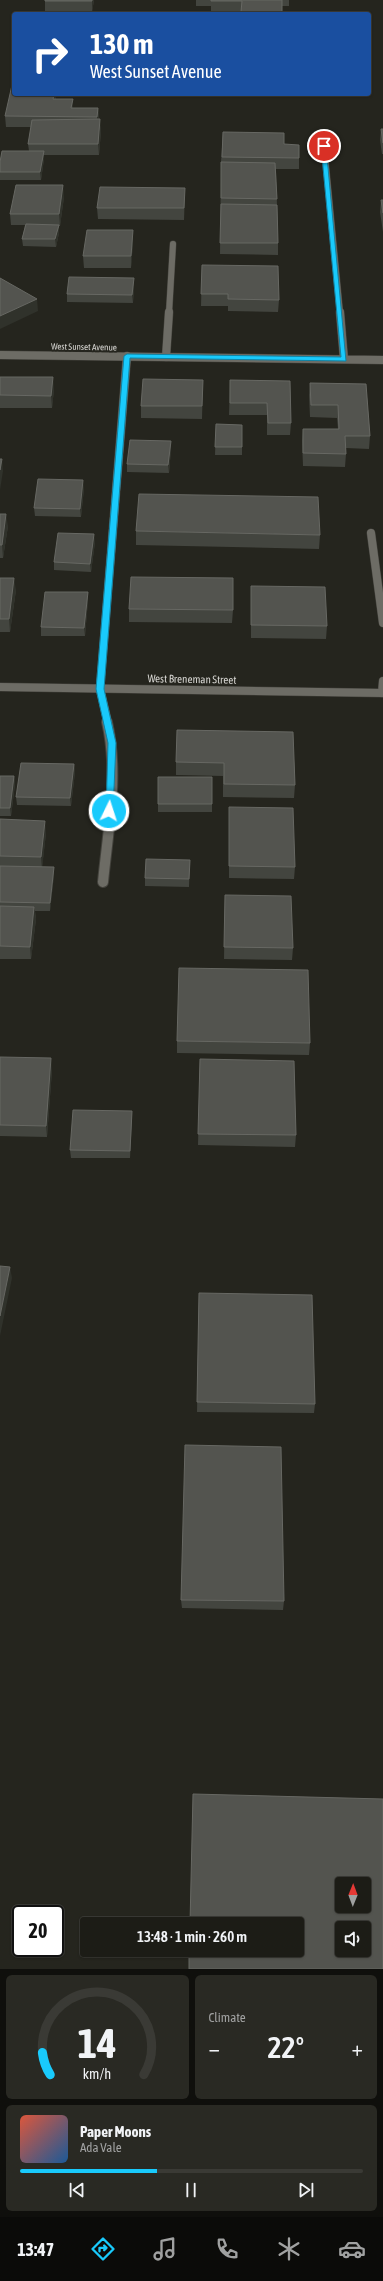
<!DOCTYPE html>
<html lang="en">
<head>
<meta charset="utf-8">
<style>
	:root { --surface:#1c1c16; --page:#292923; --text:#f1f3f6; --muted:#a0a1a1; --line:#3a3a35; --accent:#19cafc }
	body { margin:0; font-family:"Asap Condensed",sans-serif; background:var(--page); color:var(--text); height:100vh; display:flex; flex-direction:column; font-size:15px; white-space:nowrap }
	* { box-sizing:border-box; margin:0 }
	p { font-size:13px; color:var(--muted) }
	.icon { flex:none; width:22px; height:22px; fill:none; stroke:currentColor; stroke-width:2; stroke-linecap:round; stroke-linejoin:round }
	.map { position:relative; height:1969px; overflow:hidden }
	.details { display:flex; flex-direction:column; gap:6px; padding:6px; background:#0f0f0c; flex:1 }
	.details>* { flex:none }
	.top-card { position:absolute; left:12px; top:12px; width:359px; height:84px; border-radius:4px; box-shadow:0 1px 3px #0004,0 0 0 1px var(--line); background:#1a4fa0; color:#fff; overflow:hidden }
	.needle { width:26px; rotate:1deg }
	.buttons { position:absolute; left:335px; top:1877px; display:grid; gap:8px }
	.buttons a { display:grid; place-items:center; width:36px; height:36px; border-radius:4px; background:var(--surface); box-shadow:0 1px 3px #0004,0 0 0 1px var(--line); font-size:20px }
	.speed { position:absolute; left:12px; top:1905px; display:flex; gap:8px; font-size:20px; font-weight:700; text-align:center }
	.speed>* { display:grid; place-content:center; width:52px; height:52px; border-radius:50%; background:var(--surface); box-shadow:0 1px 3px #0004,0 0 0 1px var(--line); line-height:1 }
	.speed .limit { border:2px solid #111; border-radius:6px; background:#fff; color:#111 }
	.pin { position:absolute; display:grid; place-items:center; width:34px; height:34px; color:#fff; margin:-17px; border:2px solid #fff; border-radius:50%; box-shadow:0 1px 4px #0007 }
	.me { position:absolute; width:44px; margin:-22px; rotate:4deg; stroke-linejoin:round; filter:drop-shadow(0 0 3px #0008) }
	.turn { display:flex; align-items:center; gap:14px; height:84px; padding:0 12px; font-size:18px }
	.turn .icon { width:52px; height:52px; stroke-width:2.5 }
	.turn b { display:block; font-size:28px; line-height:34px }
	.big { font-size:30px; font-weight:600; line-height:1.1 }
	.details .card { flex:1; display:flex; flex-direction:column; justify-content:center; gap:6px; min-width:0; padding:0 14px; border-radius:6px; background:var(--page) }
	.details .dial { align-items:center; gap:0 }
	.dial svg { height:104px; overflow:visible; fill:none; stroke:var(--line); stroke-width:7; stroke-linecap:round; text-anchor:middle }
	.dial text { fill:var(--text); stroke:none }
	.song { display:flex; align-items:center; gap:12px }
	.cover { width:48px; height:48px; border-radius:6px; background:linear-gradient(135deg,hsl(10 70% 55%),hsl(210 70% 35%)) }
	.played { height:4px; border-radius:2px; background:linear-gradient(90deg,var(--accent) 40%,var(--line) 40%) }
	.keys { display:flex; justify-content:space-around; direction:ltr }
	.heat { display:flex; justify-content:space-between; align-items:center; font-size:22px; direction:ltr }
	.details .tiles { flex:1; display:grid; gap:6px; grid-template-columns:1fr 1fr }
	.card:last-child { grid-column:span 2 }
	.trip { position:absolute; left:80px; top:1917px; width:224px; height:40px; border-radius:4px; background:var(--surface); box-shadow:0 1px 3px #0004,0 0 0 1px var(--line); font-weight:600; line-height:40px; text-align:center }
	.tabs { display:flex; height:64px; justify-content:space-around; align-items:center; background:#0b0b09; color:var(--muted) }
	.tabs .icon { width:28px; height:28px }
	.tabs .selected { color:var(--accent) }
	.tabs b { font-size:18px; color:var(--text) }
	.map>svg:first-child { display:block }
</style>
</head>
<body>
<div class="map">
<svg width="383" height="1969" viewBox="0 0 383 1969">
	<rect width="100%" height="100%" fill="#25251e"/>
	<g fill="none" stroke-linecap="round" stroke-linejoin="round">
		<g stroke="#43423c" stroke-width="7">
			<path id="lane-far2" d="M169,313L173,244"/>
		</g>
		<g stroke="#43423c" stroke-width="9">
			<path id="lane-far1" d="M166,357L169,312
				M371,533L383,623
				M382,693L383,681
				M108,723L100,689L127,356"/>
		</g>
		<g stroke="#43423c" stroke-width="12">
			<path id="lane" d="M103,882C108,830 119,774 107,722"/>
		</g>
		<g stroke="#43423c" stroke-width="7">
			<path id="street-far1" d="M324,146L340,313"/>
		</g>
		<g stroke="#43423c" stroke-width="9">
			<path id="street" d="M340,312L344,359
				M0,355L383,360
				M0,687L383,693"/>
		</g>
		<use href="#lane-far2" stroke="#6d6c65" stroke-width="6"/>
		<use href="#lane-far1" stroke="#6d6c65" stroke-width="8"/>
		<use href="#lane" stroke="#6d6c65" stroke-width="10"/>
		<use href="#street-far1" stroke="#6d6c65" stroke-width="6"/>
		<use href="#street" stroke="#6d6c65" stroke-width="8"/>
	</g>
	<path fill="#43453f" d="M94,0L92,12H45V1Z
		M196,0H289V6H282V14H241V12H211V6H196Z
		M56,97V99H73V108H98L99,119L101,131L99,155H44V159L41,180H0V162L29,151L28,144L31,127H6L5,116Z
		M381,129H383V154H382L380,140Z
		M223,132L284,144L299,158V169H276L278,243V255L220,254L221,162Z
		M185,188L184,220L98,219L97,208Z
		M64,197L60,226H59V233L56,247L23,246L22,239L25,225H11L10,214Z
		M381,200H383V232L380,212Z
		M133,230V242L131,268H84L83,256Z
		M202,265L279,300L278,312L228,311V306H201Z
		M134,278V285L133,303L67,302V294Z
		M0,377L54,389L52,408H0Z
		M203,380L202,419L141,418V406Z
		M230,380L290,381L291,423L290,435H267V415H229Z
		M310,383L366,384L370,436L369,449L346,448V454L345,467L303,466L302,441L303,429H338L337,418L310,417L309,395Z
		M216,424L242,425V455H215Z
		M171,441V449L169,473L127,472V464Z
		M84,488L81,517L35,516L34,508Z
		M0,514L8,526L3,558H0Z
		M136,531L320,535L319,549L136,545Z
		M95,542L91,572L54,570V562Z
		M0,578L16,590L10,632H0Z
		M251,586L327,626L326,639L251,638Z
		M88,592V600L85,636H41V627Z
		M129,609L233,610L232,623L129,622Z
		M293,732L295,785L294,798L223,797V776L176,775V762Z
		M74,764L75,772L71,806L17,805L16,797Z
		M0,776H14L15,784L11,816H0Z
		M212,777V812H158V804Z
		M0,819L46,833L42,867H54V875L50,911H35L36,919L31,959H0Z
		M229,820L295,867L294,879L229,878Z
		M190,860L189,887L145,886V878Z
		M225,895L293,948L292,960L224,959Z
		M177,1041L310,1043L309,1055L177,1053Z
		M0,1057L52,1070L47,1137L0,1136Z
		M200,1059L296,1135L295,1147L198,1145Z
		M132,1111V1118L130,1158H71L70,1150Z
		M199,1293L315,1404L314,1413L197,1412Z
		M181,1600L284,1601L283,1610L182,1608Z"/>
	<path fill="#30322b" d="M92,0H94L92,12Z
		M54,94H56V97L54,110L53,99Z
		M73,99V111L71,108Z
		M98,108L99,119L97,128V117Z
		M100,119L101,131L99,155L98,144Z
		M44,151V159L41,180L40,172Z
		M63,185L64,197L60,226L59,214Z
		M185,188V199L184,220V208Z
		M59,225V233L56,247L55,239Z
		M133,230V242L131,268V256Z
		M134,278V285L133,303L132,295Z
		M37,299L38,311L0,329V316Z
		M53,377L54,389L52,408L51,396Z
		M171,441V449L169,473L168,465Z
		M2,459L3,471L0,490V470Z
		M83,480L84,488L81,517L80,509Z
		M6,514L8,526L3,558L2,545Z
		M94,534L95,542L91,572L90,564Z
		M14,578L16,590L10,632L9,619Z
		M88,592V600L85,636L84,628Z
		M74,764L75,772L71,806L70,798Z
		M14,776L15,784L11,816L10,808Z
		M45,821L46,833L42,870L41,857Z
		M54,867V875L50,911V903Z
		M34,907L36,919L31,959L30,947Z
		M51,1058L52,1070L47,1137L46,1126Z
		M132,1111V1118L130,1158V1151Z
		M10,1267L12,1278L0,1336V1316Z"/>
	<path fill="#53544f" stroke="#676863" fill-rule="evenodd" d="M45,0H92V1H45Z
		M211,0H282V13L241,12L242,1H211Z
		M12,85H14V94H54L53,99H73L71,108H98L97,117L5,116Z
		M100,119L98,144H28L32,120Z
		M381,129H383V143Z
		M223,132L284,133V144L299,145V158L222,157Z
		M2,151H44L40,172H0V162Z
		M221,162L275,163L277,199L221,198Z
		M16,185H63L59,214H10Z
		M100,187L185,188L184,208H97Z
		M381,200H383V213Z
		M221,204L277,205L278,243H220Z
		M26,224L59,225L55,239H22Z
		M87,230H133L131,256H83Z
		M202,265L278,266L279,300L228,299V294H201Z
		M69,277L134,278L132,295L67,294Z
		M0,278L37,299L0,316Z
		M0,377H53L51,396L0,395Z
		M143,379L203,380L202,406H141Z
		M230,380L290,381L291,423H268L267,403H230Z
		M310,383L366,384L370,436H345L346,454L303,453V429H339L338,405H311Z
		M216,424L242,425V447H215Z
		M130,440L171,441L168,465L127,464Z
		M0,459H2L0,470Z
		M38,479L83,480L80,509L34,508Z
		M139,494L318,497L320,535L136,531Z
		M0,514H6L2,545H0Z
		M58,533L94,534L90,564L54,562Z
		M131,577L233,578V610L129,609Z
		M0,578H14L9,619H0Z
		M251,586L325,587L327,626L251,625Z
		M45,592H88L84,628L41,627Z
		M177,730L293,732L295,785L224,784V763L176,762Z
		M21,763L74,764L70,798L16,797Z
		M0,776H14L10,808H0Z
		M158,777H212V804H158Z
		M229,807L293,808L295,867L229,866Z
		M0,819L45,821L41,857L0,856Z
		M146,859L190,860L189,879L145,878Z
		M0,866L54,867L50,903L0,902Z
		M225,895L291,896L293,948L224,947Z
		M0,906L34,907L30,947L0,946Z
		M179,968L308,970L310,1043L177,1041Z
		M0,1057L51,1058L46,1126L0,1125Z
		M200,1059L294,1061L296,1135L198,1134Z
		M73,1110L132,1111L130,1151L70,1150Z
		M0,1266L10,1267L0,1316Z
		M199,1293L312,1295L315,1404L197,1402Z
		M185,1445L281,1447L284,1601L181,1600Z
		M193,1794L383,1799V1969H189V1950H297V1924H190ZM342,1884H364V1906H342ZM342,1928H364V1950H342Z"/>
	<path fill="#19cafc" stroke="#1083a4" d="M324,145L326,146L346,361L130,358L104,689L116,743L113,811L109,814L106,813L108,743L96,689L124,356L127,354L341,357L321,146Z"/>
	<g text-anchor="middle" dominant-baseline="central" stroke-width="4" stroke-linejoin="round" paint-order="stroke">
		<g font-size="9" fill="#d6d5d1" stroke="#25251e">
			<text transform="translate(84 347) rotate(1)">West Sunset Avenue</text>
		</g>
		<g font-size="11" fill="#d6d5d1" stroke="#25251e">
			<text transform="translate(192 679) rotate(1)">West Breneman Street</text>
		</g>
	</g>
</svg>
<div class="buttons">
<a><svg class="needle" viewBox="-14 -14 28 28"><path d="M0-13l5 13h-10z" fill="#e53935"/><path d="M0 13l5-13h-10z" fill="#a0a1a1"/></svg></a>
<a><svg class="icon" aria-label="sound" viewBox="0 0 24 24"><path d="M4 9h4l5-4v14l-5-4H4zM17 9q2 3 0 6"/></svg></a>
</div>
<div class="speed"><div class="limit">20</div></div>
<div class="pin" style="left:324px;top:146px;background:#d93025"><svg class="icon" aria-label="arrive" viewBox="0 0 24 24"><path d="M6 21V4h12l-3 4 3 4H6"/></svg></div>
<svg class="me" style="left:109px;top:811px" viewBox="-20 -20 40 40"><circle r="17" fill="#19cafc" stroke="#fff" stroke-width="3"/><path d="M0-11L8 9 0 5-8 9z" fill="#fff"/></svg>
<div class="trip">13:48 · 1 min · 260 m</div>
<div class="top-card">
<div class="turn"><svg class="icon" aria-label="right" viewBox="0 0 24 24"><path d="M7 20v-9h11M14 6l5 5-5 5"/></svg><div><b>130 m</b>West Sunset Avenue</div></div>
</div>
</div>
<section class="details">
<div class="tiles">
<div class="card dial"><svg viewBox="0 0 100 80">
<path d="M14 69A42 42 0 1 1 86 69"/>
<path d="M14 69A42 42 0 0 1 8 52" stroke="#19cafc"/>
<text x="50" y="56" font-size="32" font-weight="700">14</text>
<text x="50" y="72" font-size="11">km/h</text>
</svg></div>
<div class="card"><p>Climate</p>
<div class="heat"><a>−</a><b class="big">22°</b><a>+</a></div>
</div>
<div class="card">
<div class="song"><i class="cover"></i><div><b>Paper Moons</b><p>Ada Vale</p></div></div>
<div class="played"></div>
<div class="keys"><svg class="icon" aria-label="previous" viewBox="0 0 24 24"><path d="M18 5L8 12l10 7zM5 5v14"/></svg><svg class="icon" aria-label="pause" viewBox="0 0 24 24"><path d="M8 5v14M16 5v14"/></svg><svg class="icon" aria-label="next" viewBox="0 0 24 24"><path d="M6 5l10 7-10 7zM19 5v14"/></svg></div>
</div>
</div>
</section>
<nav class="tabs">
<b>13:47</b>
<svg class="icon selected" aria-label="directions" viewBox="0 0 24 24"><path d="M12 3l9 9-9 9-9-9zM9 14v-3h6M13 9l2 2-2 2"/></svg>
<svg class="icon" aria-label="music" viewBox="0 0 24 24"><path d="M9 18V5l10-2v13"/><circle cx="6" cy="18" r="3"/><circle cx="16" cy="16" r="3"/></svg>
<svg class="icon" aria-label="phone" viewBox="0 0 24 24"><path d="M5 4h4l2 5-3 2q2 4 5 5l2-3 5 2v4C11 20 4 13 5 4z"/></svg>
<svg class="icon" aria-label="climate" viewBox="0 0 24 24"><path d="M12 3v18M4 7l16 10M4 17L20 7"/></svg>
<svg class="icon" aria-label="car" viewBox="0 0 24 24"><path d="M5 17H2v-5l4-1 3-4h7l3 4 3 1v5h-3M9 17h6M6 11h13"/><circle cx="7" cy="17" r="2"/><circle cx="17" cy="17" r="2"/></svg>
</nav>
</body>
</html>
